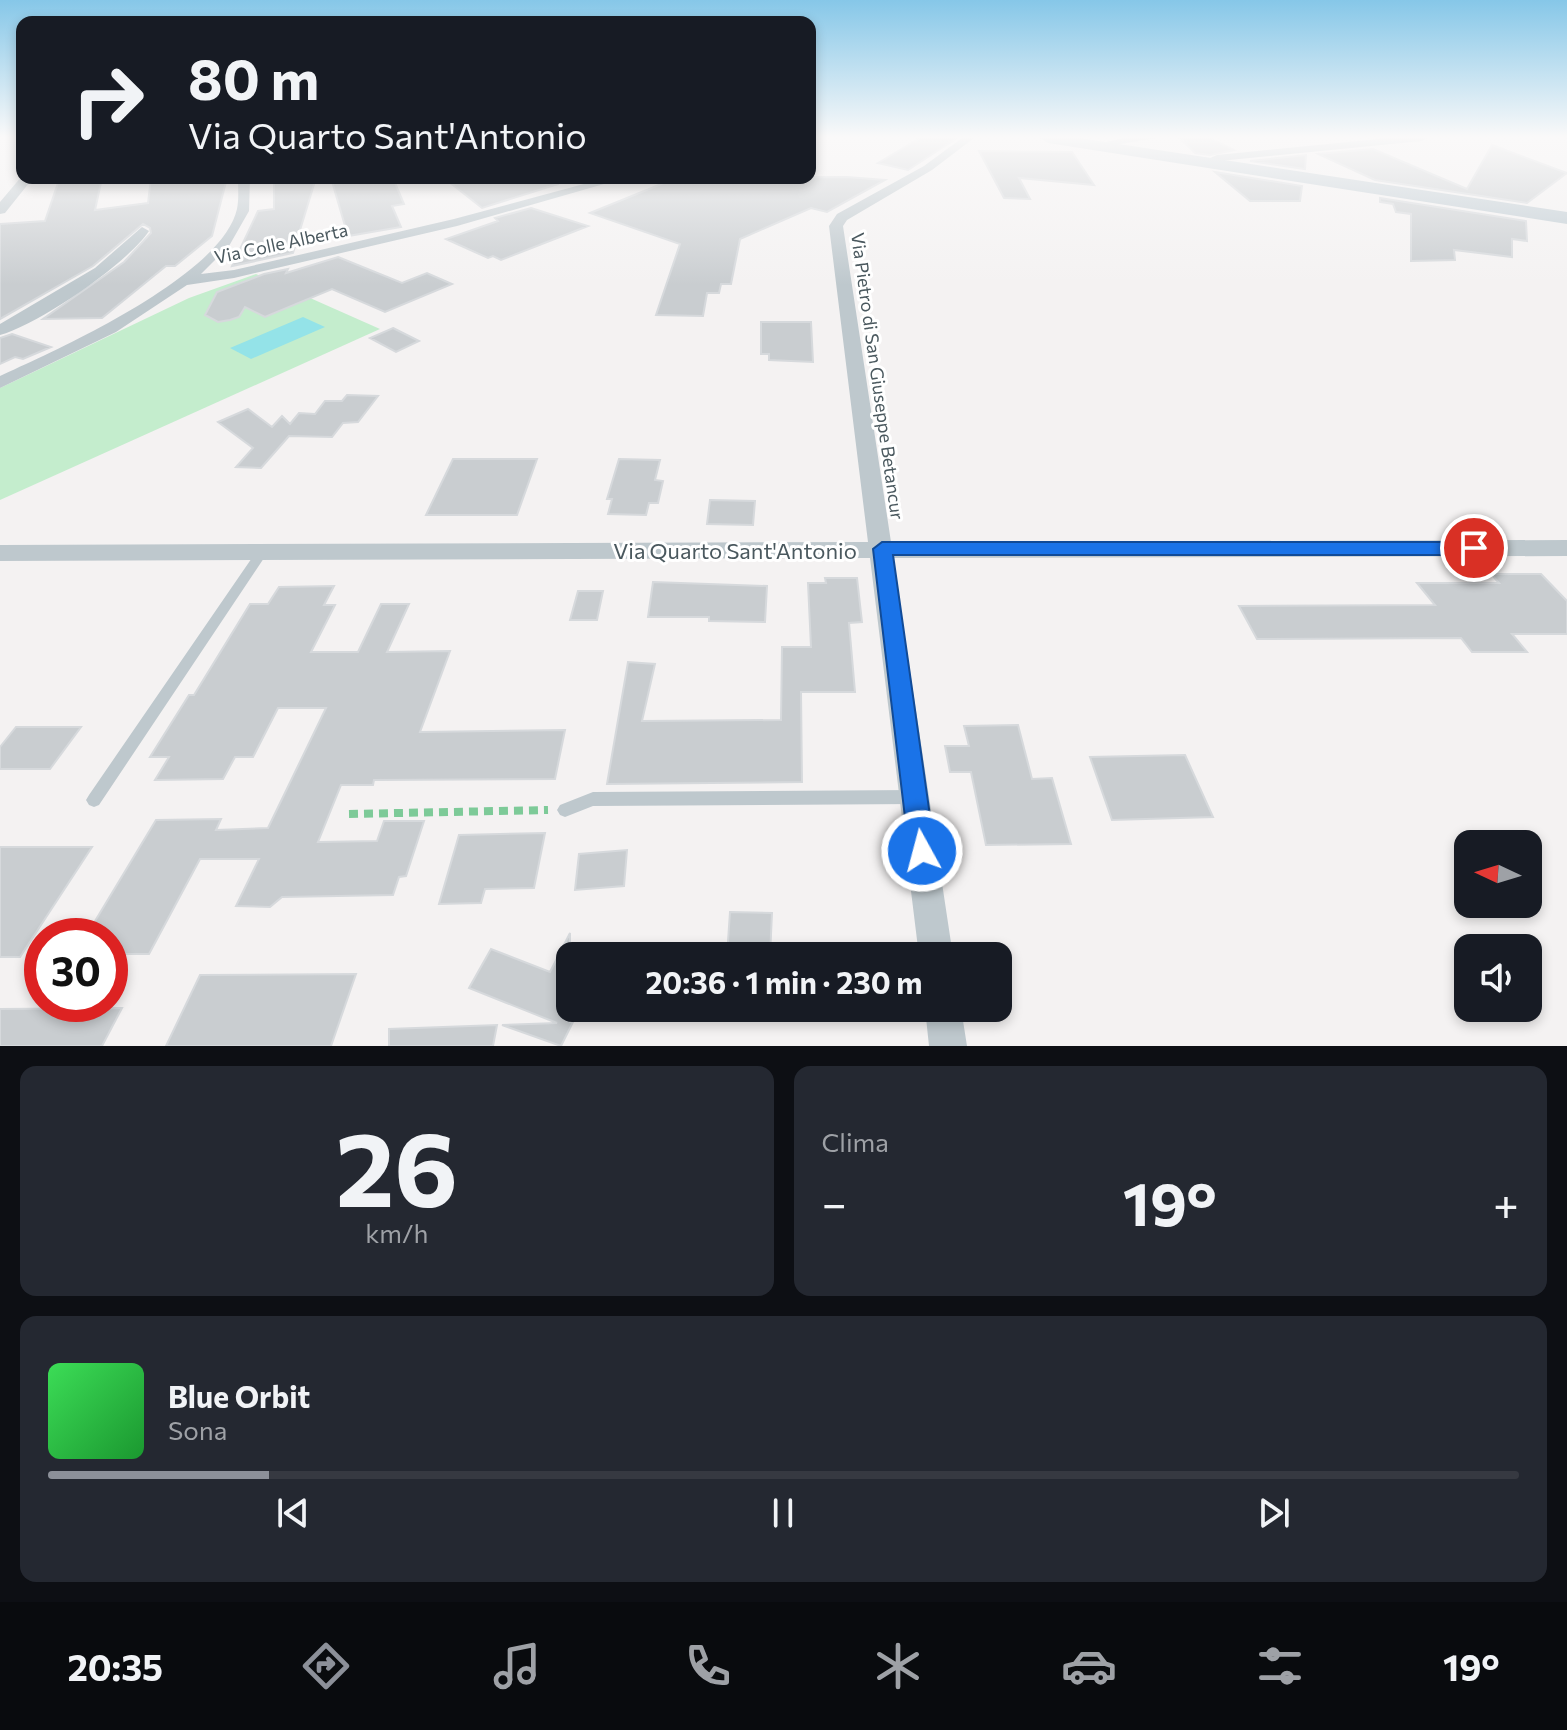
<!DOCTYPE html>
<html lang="it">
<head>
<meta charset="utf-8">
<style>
	:root { --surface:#171b24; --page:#242831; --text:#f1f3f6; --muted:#9ea1a6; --line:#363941; --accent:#8c9099 }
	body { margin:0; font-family:Commissioner,sans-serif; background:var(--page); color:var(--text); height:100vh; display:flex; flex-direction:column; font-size:30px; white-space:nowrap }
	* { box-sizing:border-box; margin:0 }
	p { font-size:26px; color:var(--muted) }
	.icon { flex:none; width:44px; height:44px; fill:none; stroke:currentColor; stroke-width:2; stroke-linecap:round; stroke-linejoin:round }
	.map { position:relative; height:1046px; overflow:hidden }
	.side { display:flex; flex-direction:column; gap:20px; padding:20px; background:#0d0f14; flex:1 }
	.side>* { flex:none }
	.top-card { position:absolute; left:16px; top:16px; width:800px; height:168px; border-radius:16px; box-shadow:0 4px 12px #0003; background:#171b24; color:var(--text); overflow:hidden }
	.needle { width:52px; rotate:274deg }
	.tools { position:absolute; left:1454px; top:830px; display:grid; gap:16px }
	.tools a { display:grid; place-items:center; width:88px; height:88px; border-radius:16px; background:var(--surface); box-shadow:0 4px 12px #0003; font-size:40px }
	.speed { position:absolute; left:24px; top:918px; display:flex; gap:16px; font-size:40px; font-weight:700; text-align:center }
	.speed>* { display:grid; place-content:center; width:104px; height:104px; border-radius:50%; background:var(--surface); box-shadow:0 4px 12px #0003; line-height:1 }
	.speed .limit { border:12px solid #d22; background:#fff; color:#111 }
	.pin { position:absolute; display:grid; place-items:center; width:68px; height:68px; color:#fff; margin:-34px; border:4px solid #fff; border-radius:50%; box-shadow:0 2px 8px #0007 }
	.me { position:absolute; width:88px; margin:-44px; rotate:353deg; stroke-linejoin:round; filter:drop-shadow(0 0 6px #0008) }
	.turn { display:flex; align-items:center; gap:28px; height:168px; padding:0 40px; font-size:36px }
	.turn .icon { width:104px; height:104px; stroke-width:2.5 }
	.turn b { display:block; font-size:56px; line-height:68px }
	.big { font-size:60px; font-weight:700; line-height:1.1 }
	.side .card { flex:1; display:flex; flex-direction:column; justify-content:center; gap:12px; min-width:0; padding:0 28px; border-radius:16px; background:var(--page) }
	.side .dial { align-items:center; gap:0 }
	.dial b { font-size:104px; line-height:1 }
	.song { display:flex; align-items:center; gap:24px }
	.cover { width:96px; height:96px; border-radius:12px; background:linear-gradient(135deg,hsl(130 70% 55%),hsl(130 70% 35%)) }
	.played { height:8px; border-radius:4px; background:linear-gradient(90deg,var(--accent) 15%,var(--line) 15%) }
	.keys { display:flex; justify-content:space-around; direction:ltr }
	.heat { display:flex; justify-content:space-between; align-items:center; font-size:44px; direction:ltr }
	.side .tiles { flex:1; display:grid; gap:20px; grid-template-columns:1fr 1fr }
	.card:last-child { grid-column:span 2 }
	.trip { position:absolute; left:556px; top:942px; width:456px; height:80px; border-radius:16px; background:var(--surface); box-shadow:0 4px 12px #0003; font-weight:700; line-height:80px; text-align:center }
	.menu { display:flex; height:128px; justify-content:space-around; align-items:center; background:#090b0e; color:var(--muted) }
	.menu .icon { width:56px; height:56px }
	.menu .active { color:var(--accent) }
	.menu b { font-size:36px; color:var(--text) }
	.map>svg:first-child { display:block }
</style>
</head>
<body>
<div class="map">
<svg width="1567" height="1046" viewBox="0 0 1567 1046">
	<rect width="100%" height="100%" fill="#f4f2f2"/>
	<path fill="#c4edcd" d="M256,274L380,329L0,500V388L189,298Z"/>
	<path fill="#94e3e8" d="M303,317L325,327L251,359L230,348Z"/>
	<path fill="#c9cdd0" stroke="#d6d9dc" stroke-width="2" d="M920,138H957L908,170L878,163Z
		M1180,138H1210L1234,150L1210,155L1195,153Z
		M1492,145L1567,173L1527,203L1375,180L1318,154L1373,149L1467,189Z
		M979,151L1072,152L1094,185L1019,178L1030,199L1004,198Z
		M1306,155L1305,169L1250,161Z
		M1215,172L1302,186L1300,201H1250Z
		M847,177L885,180L827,212L811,208L740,239L731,284H721L719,293H707L703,316L656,315L680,244L590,213L676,178Z
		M102,178L95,210L148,203L151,178H227L212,236L175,266H166L102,318L43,319L124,262L151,233L150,228L143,224L93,266L0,319V224L45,221L58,183Z
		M316,178L293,253L232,266L258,211L274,209V183Z
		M331,178H393L404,204L392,206L401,227L348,236Z
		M444,178H557L558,184L482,208Z
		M1380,198L1526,221L1527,241L1512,239V257L1454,250L1455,260L1411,261V214L1396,212L1393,204L1380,202Z
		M531,208L588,226L501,260L493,256L488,258L446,239L498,221L495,218Z
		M338,257L402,283L427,273L452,284L385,312L332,289L265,317L245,307L239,317L230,320L218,322L205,315L217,292L264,274L288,269L286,273Z
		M761,322H811L813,362L769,360V354H761Z
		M393,328L419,341L396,352L370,338Z
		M12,334L51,347L23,359L15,357L0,364V338Z
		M347,395L378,396L358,422L343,423L332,437L289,436L261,468L236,467L253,448L218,422L248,409L272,427L282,416L290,424L299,413L315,414L325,401H342Z
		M453,459H537L517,515H426Z
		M619,459L660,460L655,480L663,481L658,503H649L646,515L608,514L612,499H607Z
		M710,500L755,501L753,525L707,524Z
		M1491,574H1541L1567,601V634H1512L1527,652H1472L1461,638L1257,639L1239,606L1435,605L1417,583H1499Z
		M825,578H857L862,622L849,623L855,692H801L802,782L607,784L628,662L655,664L642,721L781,720L782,647H811L808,583H826Z
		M653,582L767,586L765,622L709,621V617H648Z
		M334,586L324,605H335L311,652H358L381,604H409L387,652L450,651L420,732L565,730L555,779L374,780L373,785H341L318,842L377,841L384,821H424L406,876L399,877L393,895L282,897L270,907L236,906L259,859H200L149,954H110V936H86L156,820L221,819L216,830L268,828L326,708H278L253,757H235L223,779L155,780L169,757H150L189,695H194L250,604H268L279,587Z
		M578,591H603L597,620H570Z
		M1018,725L1032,779L1052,778L1071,844L986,845L971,772H950L945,746H969L964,726Z
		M16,727H81L50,769H0V747Z
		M1185,755L1213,817L1112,820L1090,757Z
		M545,833L534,888L485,889L481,903L439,904L459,835Z
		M0,847H92L20,957H0Z
		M627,850L624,886L575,890L579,854Z
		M730,912L772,913L770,956H727Z
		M570,933V1022H573L561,1046L502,1025L557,1023L469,988L491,949L550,972Z
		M356,974L331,1046H166L200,975Z
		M122,1008L102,1046H0V1009Z
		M497,1025L493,1046H389V1029Z"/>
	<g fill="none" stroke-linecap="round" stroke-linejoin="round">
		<path stroke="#7dca98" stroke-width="8" stroke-dasharray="9 6" stroke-linecap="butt" d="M349,814L548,810"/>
		<path fill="#bec8cd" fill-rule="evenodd" d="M262,548L266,549L268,552L266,555L99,805L94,807L89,805L86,800L89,795L258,549Z
			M915,790L920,792L923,797L920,802L915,804L593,806L565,817L560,815L557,810L560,805L593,792Z"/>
		<path fill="#bec8cd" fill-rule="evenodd" d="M962,138H974L932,170L847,220L843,226L891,542L1567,540V556L893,558L953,956H919L870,558L0,561V545L868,542L829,226L837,214L924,166Z
			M1125,138H1156L1096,148L1091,145Z
			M1388,138H1427L1422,141L1219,161L1207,165L1201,162L1217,155Z
			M22,176L33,178L5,213L0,214V202Z
			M238,178H250L249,211L229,246L201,274L234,270L454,219L606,178H625L457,226L234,278L187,285L116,332L0,388V376C59,349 222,276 237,209C239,199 238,188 238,178Z
			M142,227L149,231C127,264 38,325 0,335V324L95,268Z
			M925,1008H961L967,1046H929Z"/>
		<path fill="#bfcbd2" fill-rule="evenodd" d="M1040,138H1079L1567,212V224L1048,143Z"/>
	</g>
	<linearGradient id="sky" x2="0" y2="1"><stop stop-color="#86c7e8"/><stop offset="0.48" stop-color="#faf9f9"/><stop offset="1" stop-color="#faf9f9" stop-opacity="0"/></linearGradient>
	<rect width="1567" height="285" fill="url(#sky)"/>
	<path fill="#1a73e8" stroke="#114b97" stroke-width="2" d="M882,542H1474L1483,548L1474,555H893L935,851L931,860L922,864L913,860L909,851L873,549Z"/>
	<g text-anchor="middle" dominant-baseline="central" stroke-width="6" stroke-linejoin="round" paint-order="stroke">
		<g font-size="18" fill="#4a585e" stroke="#fff">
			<text transform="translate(281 243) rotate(-12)">Via Colle Alberta</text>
			<text transform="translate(878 376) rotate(82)">Via Pietro di San Giuseppe Betancur</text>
		</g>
		<g font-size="22" fill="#4a585e" stroke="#fff">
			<text x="735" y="550">Via Quarto Sant'Antonio</text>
		</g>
	</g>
</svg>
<div class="tools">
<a><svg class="needle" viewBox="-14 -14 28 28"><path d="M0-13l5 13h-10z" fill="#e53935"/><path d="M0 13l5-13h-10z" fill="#9ea1a6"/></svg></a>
<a><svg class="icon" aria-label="sound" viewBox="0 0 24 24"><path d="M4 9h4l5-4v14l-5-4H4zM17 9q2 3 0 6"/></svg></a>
</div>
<div class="speed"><div class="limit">30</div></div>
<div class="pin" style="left:1474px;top:548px;background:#d93025"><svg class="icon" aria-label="arrive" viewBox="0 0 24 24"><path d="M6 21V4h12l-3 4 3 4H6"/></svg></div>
<svg class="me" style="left:922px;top:851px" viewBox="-20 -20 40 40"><circle r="17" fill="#1a73e8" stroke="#fff" stroke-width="3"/><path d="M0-11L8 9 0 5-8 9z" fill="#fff"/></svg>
<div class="trip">20:36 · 1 min · 230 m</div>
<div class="top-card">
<div class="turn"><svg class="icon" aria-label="right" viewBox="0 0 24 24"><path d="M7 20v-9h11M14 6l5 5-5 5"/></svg><div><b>80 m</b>Via Quarto Sant'Antonio</div></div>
</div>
</div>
<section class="side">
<div class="tiles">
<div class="card dial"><b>26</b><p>km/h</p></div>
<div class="card"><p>Clima</p>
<div class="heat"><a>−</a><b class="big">19°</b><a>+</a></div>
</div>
<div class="card">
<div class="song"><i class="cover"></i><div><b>Blue Orbit</b><p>Sona</p></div></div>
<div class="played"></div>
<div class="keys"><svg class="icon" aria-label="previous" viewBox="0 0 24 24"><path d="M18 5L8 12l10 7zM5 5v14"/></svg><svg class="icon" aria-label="pause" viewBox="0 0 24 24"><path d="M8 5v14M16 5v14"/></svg><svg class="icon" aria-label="next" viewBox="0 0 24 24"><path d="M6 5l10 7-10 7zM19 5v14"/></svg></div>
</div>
</div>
</section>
<nav class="menu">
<b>20:35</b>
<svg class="icon active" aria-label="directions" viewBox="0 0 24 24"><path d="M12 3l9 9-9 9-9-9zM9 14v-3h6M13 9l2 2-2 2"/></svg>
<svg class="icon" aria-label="music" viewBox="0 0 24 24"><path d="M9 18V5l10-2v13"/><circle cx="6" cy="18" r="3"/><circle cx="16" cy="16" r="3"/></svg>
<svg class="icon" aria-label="phone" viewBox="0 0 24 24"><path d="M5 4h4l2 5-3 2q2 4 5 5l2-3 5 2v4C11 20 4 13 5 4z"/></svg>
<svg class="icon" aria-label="climate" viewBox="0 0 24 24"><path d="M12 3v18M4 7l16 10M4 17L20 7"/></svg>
<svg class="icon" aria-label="car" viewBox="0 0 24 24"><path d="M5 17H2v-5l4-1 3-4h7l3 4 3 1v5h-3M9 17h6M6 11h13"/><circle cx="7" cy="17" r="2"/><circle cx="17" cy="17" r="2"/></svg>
<svg class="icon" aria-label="filters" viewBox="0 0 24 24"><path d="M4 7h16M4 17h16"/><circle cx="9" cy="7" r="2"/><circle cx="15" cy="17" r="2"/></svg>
<b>19°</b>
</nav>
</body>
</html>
